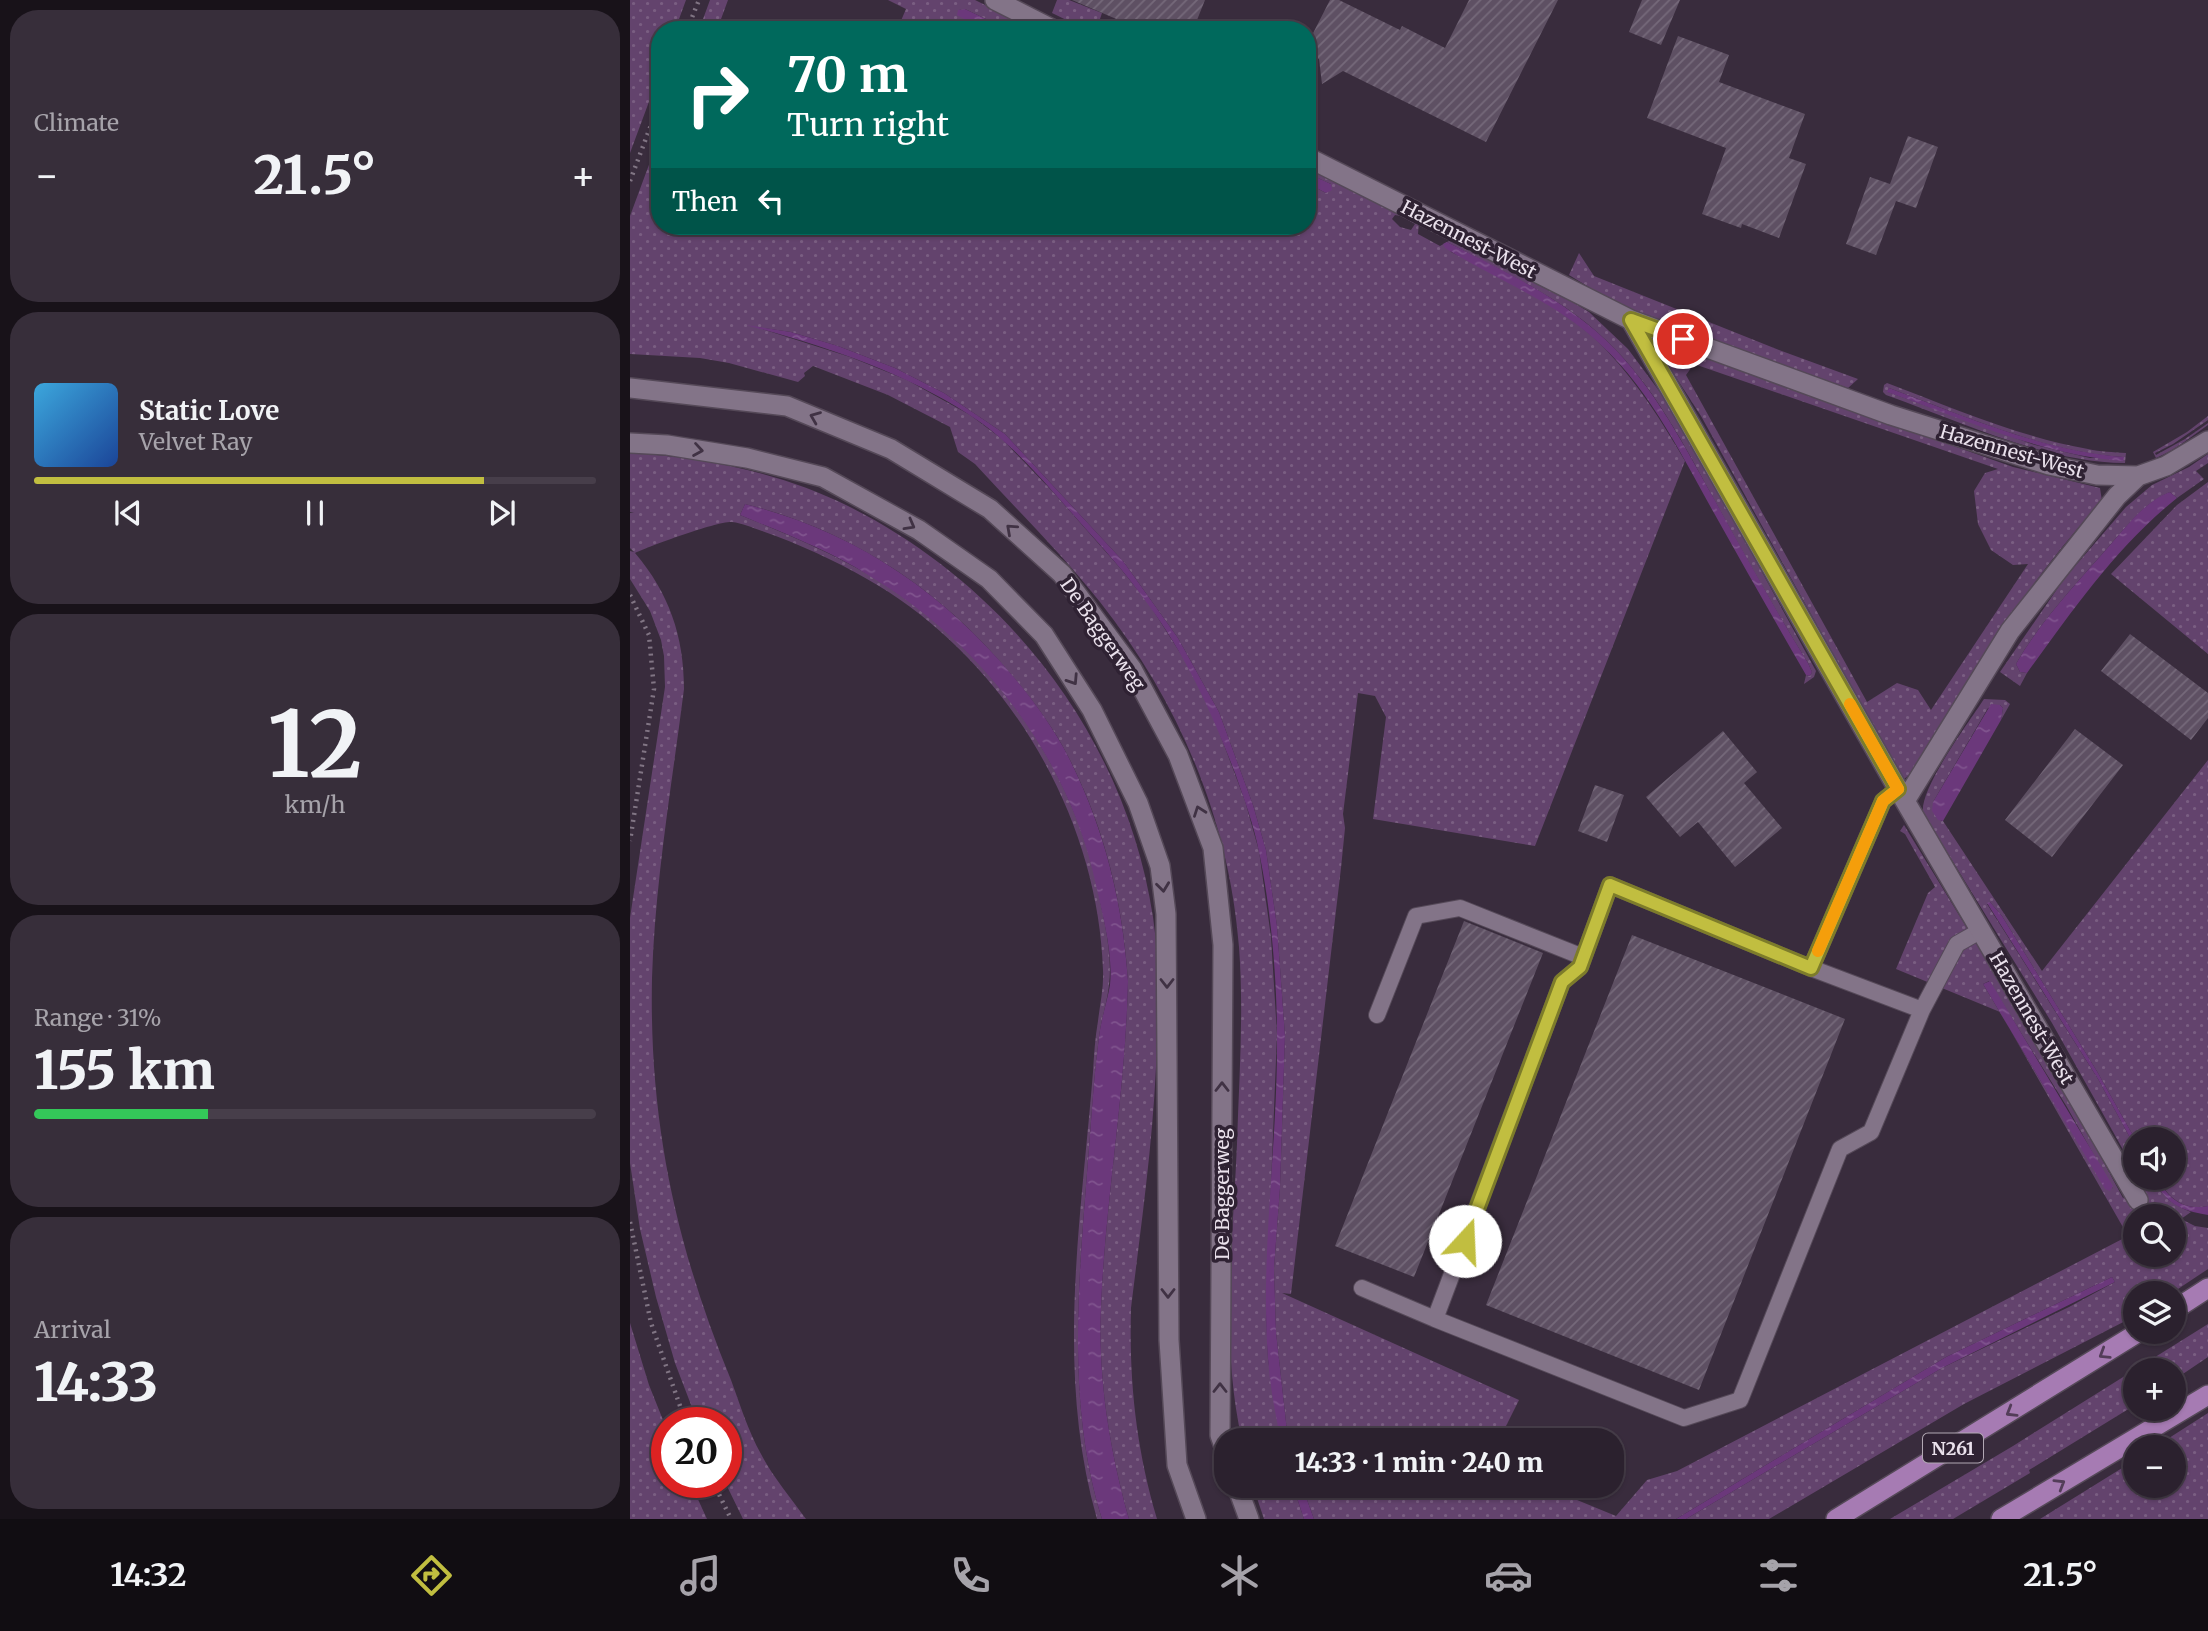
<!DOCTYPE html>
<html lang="en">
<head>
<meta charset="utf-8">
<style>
	:root { --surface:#2b212e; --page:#372e3a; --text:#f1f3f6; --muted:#a6a3aa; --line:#473e4a; --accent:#c1be40 }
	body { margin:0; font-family:Merriweather,serif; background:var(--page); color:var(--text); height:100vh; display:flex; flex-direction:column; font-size:26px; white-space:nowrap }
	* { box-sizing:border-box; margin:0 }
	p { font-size:23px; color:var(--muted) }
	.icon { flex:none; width:38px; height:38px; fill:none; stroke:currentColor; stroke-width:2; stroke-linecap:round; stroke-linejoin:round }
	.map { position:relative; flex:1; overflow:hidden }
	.side { display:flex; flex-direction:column; gap:10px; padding:10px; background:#181219; width:630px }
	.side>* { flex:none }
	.guide { position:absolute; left:21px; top:21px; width:665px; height:214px; border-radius:28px; box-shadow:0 2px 5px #0004,0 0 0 2px var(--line); background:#00695c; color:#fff; overflow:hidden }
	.tools { position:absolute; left:1493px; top:1127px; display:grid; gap:14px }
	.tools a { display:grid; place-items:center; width:63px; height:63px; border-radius:50%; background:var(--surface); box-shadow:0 2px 5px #0004,0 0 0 2px var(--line); font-size:35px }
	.speed { position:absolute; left:21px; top:1407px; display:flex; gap:14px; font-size:35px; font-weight:700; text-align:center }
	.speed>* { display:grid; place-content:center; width:91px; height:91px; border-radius:50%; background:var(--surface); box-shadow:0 2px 5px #0004,0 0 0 2px var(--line); line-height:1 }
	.speed .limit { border:10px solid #d22; background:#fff; color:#111 }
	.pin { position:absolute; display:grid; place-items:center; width:60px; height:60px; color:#fff; margin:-30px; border:4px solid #fff; border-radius:50%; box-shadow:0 2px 7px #0007 }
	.me { position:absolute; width:77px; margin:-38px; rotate:20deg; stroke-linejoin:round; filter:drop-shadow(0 0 5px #0008) }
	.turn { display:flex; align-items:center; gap:24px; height:147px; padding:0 21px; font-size:32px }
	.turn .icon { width:91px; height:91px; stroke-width:2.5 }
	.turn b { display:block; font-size:49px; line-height:60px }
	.then { display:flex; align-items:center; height:66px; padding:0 21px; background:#0003; gap:14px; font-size:26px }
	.big { font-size:52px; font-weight:800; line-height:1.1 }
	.side .tile { flex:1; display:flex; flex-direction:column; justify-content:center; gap:10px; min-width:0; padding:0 24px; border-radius:28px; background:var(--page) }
	.side .dial { align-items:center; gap:0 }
	.dial b { font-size:91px; line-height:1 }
	.song { display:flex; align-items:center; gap:21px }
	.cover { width:84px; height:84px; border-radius:10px; background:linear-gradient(135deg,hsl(200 70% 55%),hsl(220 70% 35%)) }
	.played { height:7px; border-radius:4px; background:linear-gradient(90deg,var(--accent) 80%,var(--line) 80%) }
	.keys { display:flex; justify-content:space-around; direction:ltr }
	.heat { display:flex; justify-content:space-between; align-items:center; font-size:38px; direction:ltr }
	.charge { height:10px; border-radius:5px; background:linear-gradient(90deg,#34c759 31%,var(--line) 0) }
	.trip { position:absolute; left:584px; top:1428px; width:410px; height:70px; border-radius:28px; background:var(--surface); box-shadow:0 2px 5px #0004,0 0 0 2px var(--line); font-weight:800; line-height:70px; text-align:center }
	.dock { display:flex; height:112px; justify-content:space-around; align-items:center; background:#110d12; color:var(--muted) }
	.dock .icon { width:49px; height:49px }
	.dock .selected { color:var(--accent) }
	.dock b { font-size:32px; color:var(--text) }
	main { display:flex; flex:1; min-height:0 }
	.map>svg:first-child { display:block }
</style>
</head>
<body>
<main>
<section class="side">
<div class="tile"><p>Climate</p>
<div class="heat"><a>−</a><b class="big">21.5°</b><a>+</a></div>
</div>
<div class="tile">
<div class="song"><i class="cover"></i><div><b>Static Love</b><p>Velvet Ray</p></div></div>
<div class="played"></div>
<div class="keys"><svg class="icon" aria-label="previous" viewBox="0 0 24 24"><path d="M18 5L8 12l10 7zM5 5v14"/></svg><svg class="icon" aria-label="pause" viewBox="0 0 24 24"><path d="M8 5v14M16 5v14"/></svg><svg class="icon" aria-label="next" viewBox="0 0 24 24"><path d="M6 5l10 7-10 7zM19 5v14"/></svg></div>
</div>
<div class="tile dial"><b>12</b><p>km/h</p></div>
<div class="tile"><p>Range · 31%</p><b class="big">155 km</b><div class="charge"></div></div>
<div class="tile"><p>Arrival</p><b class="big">14:33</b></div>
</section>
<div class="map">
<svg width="1578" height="1519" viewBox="0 0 1578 1519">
	<defs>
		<pattern id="grass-dots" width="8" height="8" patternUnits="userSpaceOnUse" patternTransform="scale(1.75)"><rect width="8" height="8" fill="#63436d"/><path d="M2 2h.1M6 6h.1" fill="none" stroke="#7a5e82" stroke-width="1.8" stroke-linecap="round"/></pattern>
		<pattern id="water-ripples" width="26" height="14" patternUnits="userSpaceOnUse" patternTransform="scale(1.75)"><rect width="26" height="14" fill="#6b387b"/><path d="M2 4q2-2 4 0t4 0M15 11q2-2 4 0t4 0" fill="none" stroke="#80548e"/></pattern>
		<pattern id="building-hatch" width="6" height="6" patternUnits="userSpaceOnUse" patternTransform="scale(1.75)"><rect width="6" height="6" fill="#5e5063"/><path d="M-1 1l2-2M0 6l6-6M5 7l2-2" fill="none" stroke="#75697a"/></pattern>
	</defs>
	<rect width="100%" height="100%" fill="#392c3d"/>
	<path fill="url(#grass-dots)" fill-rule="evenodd" d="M0,0H56L45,30H30V72L0,153Z
		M80,0H98L87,30H69Z
		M258,0H345L406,30H379L335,9L329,10L335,19L361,30H267L276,9Z
		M427,0H439L472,13L467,28L457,30L422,13Z
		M30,135V226H677V183L696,193L701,184L677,173V159L789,221L788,234L810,246L831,234L959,312L998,349L1044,411L1186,671L1184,677L1174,684L1176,675L1180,676L1182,672L1178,663C1143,607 1112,550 1080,492C1049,435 1017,375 967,332C924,294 868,269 817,242L821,252C870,275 942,312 978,352C1009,385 1032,422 1055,461L905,846L743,819L756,717L745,696L728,693L713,814L715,828L711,868L661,1294L652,1293L889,1400L869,1440H658L646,1332L644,1268L650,1188L655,1036L647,926L636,850L623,805L589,712L548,638L493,561L375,434L314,393L265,368L208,346L161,332L126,327L220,357L277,380L340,415L372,439L423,492L490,568L519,604L559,667L585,721L615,801L629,851L641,937L647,1034L636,1313L638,1360L651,1440H612C590,1344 603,1241 607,1144C609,1078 614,1013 609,947C599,820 549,702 470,602C432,554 387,510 345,464L328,452L320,427L258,395L183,366L174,373L175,376L168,382L99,363L70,358L0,354V216ZM765,215L771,216L785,224L781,230L770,227L762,219Z
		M949,253L964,276L1149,350L1228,379L1218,388L990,306L939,275Z
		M1030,342L1383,467L1470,488L1472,501C1395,584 1339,679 1280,774L1273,780L1071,416L1027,348ZM1064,364L1368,469L1355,473L1344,491L1348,524L1361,550L1383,565L1398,564L1301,710L1288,690L1267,683L1237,702L1056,375Z
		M1257,383C1323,408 1389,437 1458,449C1470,452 1483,452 1496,453L1495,463C1414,462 1332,422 1256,395L1253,392L1254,385ZM1259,388C1335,416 1411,451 1493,457L1460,458L1405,445L1258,392Z
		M1578,416V420L1543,444L1525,453L1526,455L1555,439L1578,423V425C1561,437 1545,450 1526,458L1523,452L1557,432Z
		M0,453C74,457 151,473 218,506C378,586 496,739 523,917C529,957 528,997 527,1038C525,1129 512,1218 501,1308C499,1382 506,1447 527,1519H499C480,1451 468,1380 471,1309C475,1200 496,1091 498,981C493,902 474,826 438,756C423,726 402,699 380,673C311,590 221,530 115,504L110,515C154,533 198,551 239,575C352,642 439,757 467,886C473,917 483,953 479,985C477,1003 471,1020 469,1037C463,1082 461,1128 457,1173C448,1288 437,1407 472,1519H467C425,1372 451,1221 463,1072C464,1055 465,1038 468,1021C470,1004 474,987 473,970C468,814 374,656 237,579C204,560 169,544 132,531C123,528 112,523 102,522C87,521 20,546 5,553C39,593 54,636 54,689C42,784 25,881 22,978C19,1123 46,1246 101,1380C110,1404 118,1431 131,1454C143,1477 161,1498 176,1519H113L95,1482L96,1423H68L45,1363L26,1297L10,1229L0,1163V918L35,687L34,656L31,640L20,611L0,579V551L4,552L0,548V513L4,512H0Z
		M1578,454V463L1566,471L1574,479L1547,498L1540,492C1515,502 1497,526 1480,545C1447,583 1411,620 1386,664L1390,672L1397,673L1390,686L1370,672L1434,579L1496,507L1522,485L1559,467Z
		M1578,482V654L1481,574L1547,505Z
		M1354,699L1375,700L1380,704L1371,720L1373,708L1370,705L1358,708L1303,802L1311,821H1313L1412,971L1578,760V1206C1553,1211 1539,1198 1527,1178H1544V1139H1505L1468,1073L1372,916L1360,902L1357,904L1468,1079L1505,1147V1171L1422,1023L1293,813C1289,789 1339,722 1354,699Z
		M1274,825L1423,1069L1493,1198L1512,1185L1508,1178H1522C1532,1196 1541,1204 1561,1212L1551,1219L1565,1226L1578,1228V1269L1542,1293H1505V1316L1334,1404L1139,1519H1056L1312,1368L1439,1307L1485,1282L1482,1277L1316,1357L1046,1519H684L672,1486H913L986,1516L1017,1480L1047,1471L1498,1236L1370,1012L1266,969L1298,893L1305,887L1275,834L1270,831ZM1359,981L1437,1107L1483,1189C1434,1124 1395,1054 1353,984ZM1505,1216H1544V1255H1505Z
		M0,1323L19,1385L37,1430V1482H60L77,1519H0Z
		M1578,1324V1357L1544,1380V1370H1505V1405L1399,1470L1400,1473L1323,1519H1260L1383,1446Z
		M1578,1413V1519H1410L1505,1460V1486H1544V1447H1525Z
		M623,1486H663L674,1519H634Z"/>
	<path fill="url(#water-ripples)" d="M335,9L379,30C360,30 344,25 327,15L328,10Z
		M677,173L701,184L702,190L696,193L677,183Z
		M817,242C868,268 924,294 967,332C1018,376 1050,438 1083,497C1114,553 1144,608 1178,663L1182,672L1180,676L1176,675C1145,621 1114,567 1084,513C1049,450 1016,382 960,335C917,298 863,278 815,248L813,244Z
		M116,325L161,332L208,346L265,368L314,393L375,434L493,561L548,638L589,712L623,805L636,850L647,926L655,1036L650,1188L644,1268L646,1332L658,1440H651C645,1413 640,1386 638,1359C630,1252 648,1144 647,1036C647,979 641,909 629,852C624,825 614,799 605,773C582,713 556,655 517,603C496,573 471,546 447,519C414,482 381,441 338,414C271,371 194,346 116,325Z
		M1259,388C1335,416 1412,451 1494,457L1493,461C1411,455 1334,419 1257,392Z
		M1540,492L1547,498C1487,546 1442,611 1397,673L1390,672L1386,664C1411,620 1447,583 1480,545C1497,526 1515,501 1540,492Z
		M115,504C222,530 312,591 382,675C403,700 424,728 439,758C474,828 493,902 498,981C496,1091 475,1200 471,1309C468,1380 480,1451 499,1519H472C437,1407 448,1288 457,1173C461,1128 463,1082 469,1037C471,1019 477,1002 480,985C483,953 473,917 466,885C439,757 351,642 238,575C198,550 153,533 110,515Z
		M1361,704L1370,705L1373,708L1371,720L1313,821L1308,820L1302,811L1303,802Z
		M1360,902L1372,916L1468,1073L1505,1139V1147L1468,1079L1357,903Z
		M1360,981L1483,1186L1480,1191L1475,1189L1353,984Z
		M1522,1178H1527C1538,1198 1553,1211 1578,1206V1215C1549,1210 1537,1204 1522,1178Z
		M1482,1277L1485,1282L1312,1368L1056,1519H1046L1316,1357Z
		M663,1486H672L684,1519H674Z"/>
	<path fill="url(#building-hatch)" d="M442,0H575L563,30H512Z
		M700,0H709L770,30L772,26L815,48L839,0H928L856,142L713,71L692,84L689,59L677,53V45Z
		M1012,0H1050L1031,45L999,32Z
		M1048,36L1099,55L1089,82L1175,114L1159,158L1176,164L1149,238L1112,224L1111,228L1072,214L1096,148L1017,118Z
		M1278,136L1308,147L1286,208L1266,201L1246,255L1216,244L1240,177L1260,184Z
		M1500,634L1578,693V718L1561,740L1471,671Z
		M1445,729L1493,765L1422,857L1375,820Z
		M1093,731L1127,772L1114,783L1152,828L1105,867L1068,822L1050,837L1016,797Z
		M965,785L994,795L977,842L948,831Z
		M834,921L913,953L784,1277L705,1246Z
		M1002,935L1215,1019L1069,1390L856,1305Z"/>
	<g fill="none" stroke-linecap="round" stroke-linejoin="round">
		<g stroke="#554958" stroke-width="18">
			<path id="service" d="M1268,789L1253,801L1181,968L1292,1010L1327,944L1350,931
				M747,1015L786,916L830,908L953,957
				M732,1288L805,1319L932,982L950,967L980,885L1181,968
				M805,1319L1054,1418L1110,1400L1210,1149L1241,1132L1292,1010"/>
		</g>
		<g stroke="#554958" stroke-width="22">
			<path id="minor" d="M365,0L424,30
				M677,157L1001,320L1261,415L1419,465L1467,475L1508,476L1536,466L1578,441
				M1001,320L1268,789L1508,1200
				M1275,801L1380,631L1487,496L1508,476"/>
		</g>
		<g stroke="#554958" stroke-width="22">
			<path id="tertiary" d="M0,388L157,406L261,449L360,509L432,574L502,669L548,755L583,848L593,945L590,1435L597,1455
				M0,443L37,445L117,458L193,477L289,530L359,579L414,635L462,710L508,803L530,866L536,914L539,1340L547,1465L566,1519
				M607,1486L619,1519"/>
		</g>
		<g stroke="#554958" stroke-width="22">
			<path id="primary" d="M1544,1310L1578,1288
				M1206,1519L1509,1332
				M1371,1519L1578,1395"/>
		</g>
		<path stroke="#817584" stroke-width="4.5" stroke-dasharray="2 5" stroke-linecap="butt" d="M57,30L69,0
			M0,181L30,101
			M0,595L19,635L24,689L0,841
			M0,1222L21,1323L56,1423
			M83,1482L101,1519"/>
		<use href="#service" stroke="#837488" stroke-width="16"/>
		<use href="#minor" stroke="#837488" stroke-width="19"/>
		<use href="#tertiary" stroke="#837488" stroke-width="19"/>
		<use href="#primary" stroke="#a67bb3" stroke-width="19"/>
	</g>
	<defs><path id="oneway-chevron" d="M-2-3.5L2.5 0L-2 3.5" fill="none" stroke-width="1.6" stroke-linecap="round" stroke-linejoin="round" transform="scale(1.75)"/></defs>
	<g stroke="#403244">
		<use href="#oneway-chevron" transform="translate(185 417) rotate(-158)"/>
		<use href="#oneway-chevron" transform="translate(68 450) rotate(9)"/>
		<use href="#oneway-chevron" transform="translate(280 525) rotate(29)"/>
		<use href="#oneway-chevron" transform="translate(381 529) rotate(-138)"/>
		<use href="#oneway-chevron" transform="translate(443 680) rotate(57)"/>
		<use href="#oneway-chevron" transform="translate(569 811) rotate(-110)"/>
		<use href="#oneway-chevron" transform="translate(533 887) rotate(83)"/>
		<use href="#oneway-chevron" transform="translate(537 983) rotate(90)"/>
		<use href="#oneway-chevron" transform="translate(592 1087) rotate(-90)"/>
		<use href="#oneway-chevron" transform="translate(538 1293) rotate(90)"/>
		<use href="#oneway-chevron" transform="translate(590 1388) rotate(-90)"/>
	</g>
	<g stroke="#533d59">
		<use href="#oneway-chevron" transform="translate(1474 1354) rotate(148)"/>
		<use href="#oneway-chevron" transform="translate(1381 1412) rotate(149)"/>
		<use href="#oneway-chevron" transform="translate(1430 1484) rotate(-31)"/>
	</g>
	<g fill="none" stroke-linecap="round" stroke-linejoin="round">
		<g stroke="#7d7c2a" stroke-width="18">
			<path id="route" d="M835,1241L932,982L950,967L980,885L1181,968L1253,801L1268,789L1001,320L1053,339"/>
		</g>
		<use href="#route" stroke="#c1be40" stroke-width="12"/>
		<path stroke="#f59e0b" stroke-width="12" d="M1188,951L1253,801L1268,789L1220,704"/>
	</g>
	<g text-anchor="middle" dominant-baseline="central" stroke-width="7" stroke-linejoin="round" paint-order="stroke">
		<rect fill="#2f2233" stroke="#b2a8b4" stroke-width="2" x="1293" y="1433.5" width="60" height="29" rx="5"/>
		<g font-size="18" font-weight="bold" fill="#eae1ec">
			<text x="1323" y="1448">N261</text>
		</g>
		<g font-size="19" fill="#eae1ec" stroke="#2f2233">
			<text transform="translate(839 239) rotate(27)">Hazennest-West</text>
			<text transform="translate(1382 451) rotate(16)">Hazennest-West</text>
			<text transform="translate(473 634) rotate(55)">De Baggerweg</text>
			<text transform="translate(1402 1018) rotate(60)">Hazennest-West</text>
			<text transform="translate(592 1194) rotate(-90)">De Baggerweg</text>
		</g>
	</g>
</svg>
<div class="tools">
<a><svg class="icon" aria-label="sound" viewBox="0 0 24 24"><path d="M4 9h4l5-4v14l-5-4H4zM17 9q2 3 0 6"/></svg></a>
<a><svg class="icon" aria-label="search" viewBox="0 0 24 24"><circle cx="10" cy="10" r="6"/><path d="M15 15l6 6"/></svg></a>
<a><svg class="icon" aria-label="layers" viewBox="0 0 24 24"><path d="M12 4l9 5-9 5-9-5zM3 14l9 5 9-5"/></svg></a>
<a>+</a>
<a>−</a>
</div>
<div class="speed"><div class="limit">20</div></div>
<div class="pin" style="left:1053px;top:339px;background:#d93025"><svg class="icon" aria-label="arrive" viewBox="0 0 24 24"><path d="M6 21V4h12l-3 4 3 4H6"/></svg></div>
<svg class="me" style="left:835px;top:1241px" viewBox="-20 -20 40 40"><circle r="19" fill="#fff"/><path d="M0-13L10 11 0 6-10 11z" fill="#c1be40"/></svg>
<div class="trip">14:33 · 1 min · 240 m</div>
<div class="guide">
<div class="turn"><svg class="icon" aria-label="right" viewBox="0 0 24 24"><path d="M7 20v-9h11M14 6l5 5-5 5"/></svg><div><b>70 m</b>Turn right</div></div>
<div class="then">Then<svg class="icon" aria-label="left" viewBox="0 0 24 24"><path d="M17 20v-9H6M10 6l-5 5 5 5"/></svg></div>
</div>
</div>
</main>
<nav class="dock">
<b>14:32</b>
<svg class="icon selected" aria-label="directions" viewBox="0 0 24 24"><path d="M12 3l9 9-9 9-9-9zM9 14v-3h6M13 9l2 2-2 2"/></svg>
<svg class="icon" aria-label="music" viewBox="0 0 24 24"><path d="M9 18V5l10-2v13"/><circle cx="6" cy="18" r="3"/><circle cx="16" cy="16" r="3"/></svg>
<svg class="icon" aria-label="phone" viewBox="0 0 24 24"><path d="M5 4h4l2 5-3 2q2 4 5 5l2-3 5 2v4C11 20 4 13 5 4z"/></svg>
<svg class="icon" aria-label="climate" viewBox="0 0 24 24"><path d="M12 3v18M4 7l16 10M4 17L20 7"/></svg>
<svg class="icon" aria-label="car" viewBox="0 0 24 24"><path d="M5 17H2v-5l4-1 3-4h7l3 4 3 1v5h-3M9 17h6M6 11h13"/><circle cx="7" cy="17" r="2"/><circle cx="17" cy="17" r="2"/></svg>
<svg class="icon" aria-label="filters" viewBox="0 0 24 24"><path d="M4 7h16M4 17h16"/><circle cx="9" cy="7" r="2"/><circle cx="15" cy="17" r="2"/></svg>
<b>21.5°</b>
</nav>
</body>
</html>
